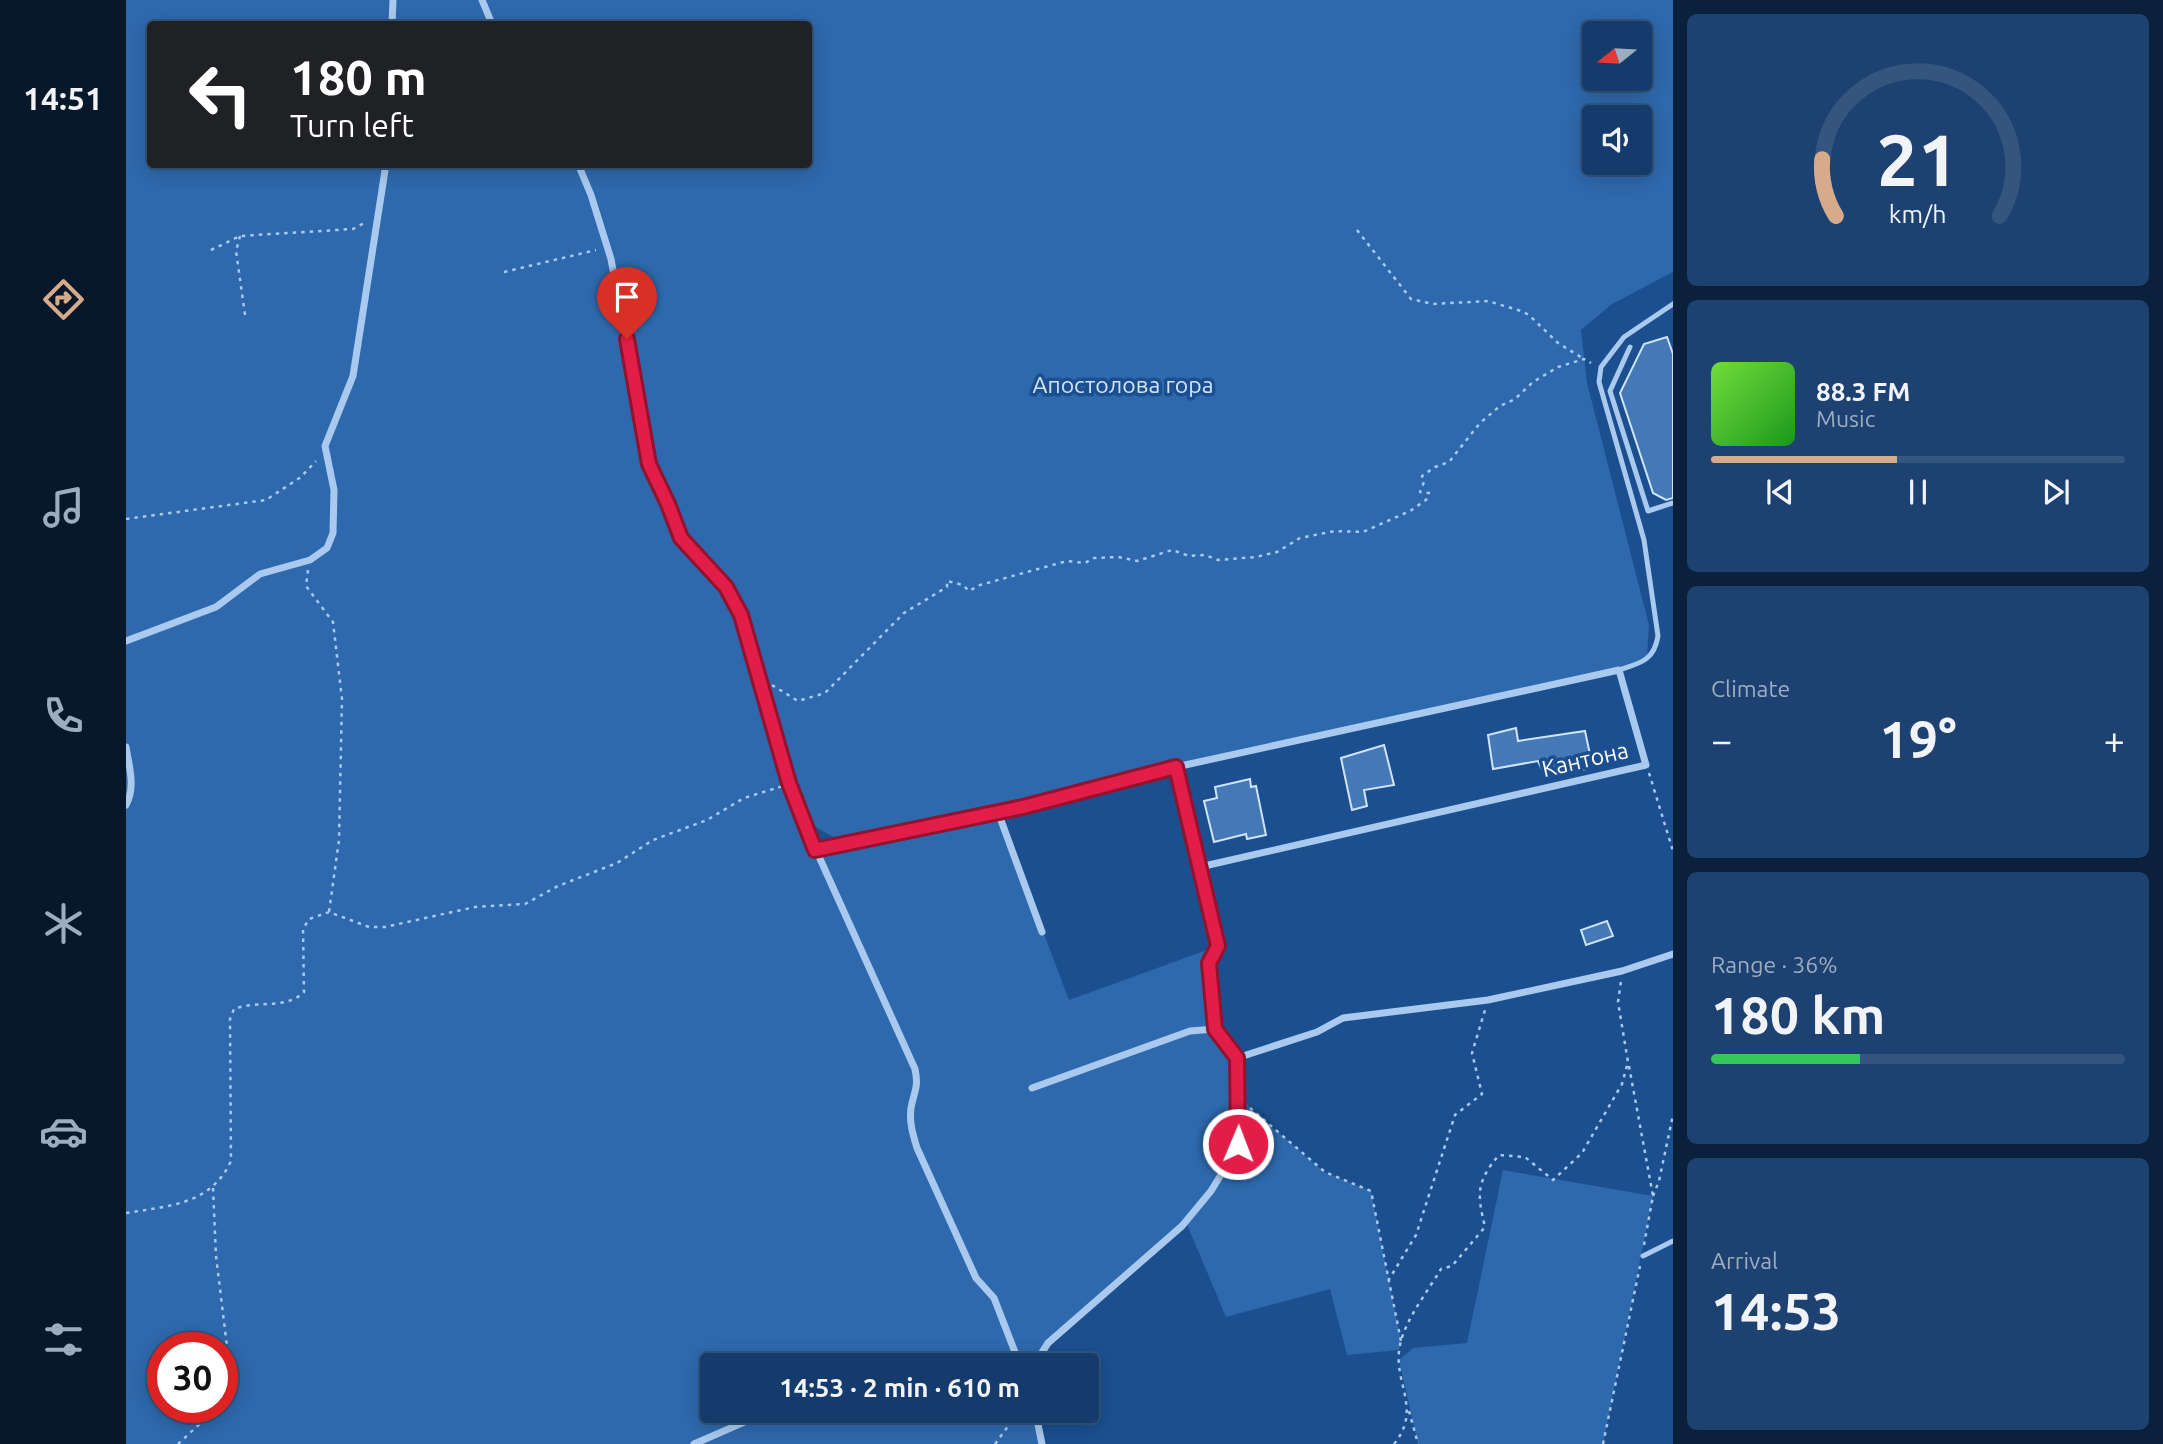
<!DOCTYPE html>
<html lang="en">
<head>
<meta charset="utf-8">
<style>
	:root { --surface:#143b6b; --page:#1d4271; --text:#f1f3f6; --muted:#9dadc1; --line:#33557e; --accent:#d6ab8b }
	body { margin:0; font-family:Ubuntu,sans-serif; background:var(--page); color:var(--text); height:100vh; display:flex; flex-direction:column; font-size:26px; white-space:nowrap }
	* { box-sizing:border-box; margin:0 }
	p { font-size:23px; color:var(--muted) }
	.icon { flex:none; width:38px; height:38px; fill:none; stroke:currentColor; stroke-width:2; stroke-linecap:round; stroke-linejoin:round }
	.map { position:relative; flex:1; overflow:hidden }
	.drawer { display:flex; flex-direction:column; gap:14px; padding:14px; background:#0b203b; width:490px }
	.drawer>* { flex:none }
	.hud { position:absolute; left:21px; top:21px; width:665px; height:147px; border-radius:7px; box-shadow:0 4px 18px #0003,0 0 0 2px var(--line); background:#202124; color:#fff; overflow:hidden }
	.needle { width:46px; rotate:252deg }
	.buttons { position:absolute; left:1456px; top:21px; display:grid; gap:14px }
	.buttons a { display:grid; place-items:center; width:70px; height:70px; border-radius:7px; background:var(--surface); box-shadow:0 4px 18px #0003,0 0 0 2px var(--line); font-size:35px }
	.speed { position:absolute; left:21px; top:1332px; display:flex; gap:14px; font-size:35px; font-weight:700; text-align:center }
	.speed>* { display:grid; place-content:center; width:91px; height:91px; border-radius:50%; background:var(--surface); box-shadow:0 4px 18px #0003,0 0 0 2px var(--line); line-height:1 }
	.speed .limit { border:10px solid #d22; background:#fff; color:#111 }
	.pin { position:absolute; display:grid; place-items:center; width:60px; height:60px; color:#fff; margin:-72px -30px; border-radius:50% 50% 50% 0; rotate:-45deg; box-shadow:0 0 7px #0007 }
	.pin .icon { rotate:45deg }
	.me { position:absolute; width:77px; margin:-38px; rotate:1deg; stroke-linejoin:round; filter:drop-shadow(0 0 5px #0008) }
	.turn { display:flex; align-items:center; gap:24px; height:147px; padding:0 28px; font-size:32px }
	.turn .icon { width:91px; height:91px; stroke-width:2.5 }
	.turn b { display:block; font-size:49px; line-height:60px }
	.big { font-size:52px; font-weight:600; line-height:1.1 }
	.drawer .tile { flex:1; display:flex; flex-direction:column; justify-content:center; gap:10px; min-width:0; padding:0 24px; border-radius:10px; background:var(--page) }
	.drawer .dial { align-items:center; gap:0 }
	.dial svg { height:182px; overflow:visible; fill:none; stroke:var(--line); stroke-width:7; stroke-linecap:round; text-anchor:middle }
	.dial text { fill:var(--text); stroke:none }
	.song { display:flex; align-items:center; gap:21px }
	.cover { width:84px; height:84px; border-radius:10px; background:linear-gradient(135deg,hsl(100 70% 55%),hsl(120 70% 35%)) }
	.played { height:7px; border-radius:4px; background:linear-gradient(90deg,var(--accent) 45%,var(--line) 45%) }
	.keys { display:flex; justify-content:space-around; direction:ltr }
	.heat { display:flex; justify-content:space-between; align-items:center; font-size:38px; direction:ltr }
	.charge { height:10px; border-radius:5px; background:linear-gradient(90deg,#34c759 36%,var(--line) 0) }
	.trip { position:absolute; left:574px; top:1353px; width:399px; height:70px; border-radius:7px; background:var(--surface); box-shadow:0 4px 18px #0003,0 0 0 2px var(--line); font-weight:600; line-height:70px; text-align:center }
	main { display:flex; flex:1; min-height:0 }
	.tab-bar { display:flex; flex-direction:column; width:126px; justify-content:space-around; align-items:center; background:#08182b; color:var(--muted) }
	.tab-bar .icon { width:49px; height:49px }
	.tab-bar .active { color:var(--accent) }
	.tab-bar b { font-size:32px; color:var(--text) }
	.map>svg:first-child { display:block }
</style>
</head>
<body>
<main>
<nav class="tab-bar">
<b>14:51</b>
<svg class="icon active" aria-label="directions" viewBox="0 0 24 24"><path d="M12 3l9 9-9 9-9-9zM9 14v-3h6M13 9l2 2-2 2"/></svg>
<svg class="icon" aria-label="music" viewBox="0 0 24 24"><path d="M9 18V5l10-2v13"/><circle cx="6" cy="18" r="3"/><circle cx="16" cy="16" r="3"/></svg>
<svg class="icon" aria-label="phone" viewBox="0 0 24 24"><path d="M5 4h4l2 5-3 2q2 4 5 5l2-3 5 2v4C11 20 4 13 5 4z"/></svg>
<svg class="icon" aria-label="climate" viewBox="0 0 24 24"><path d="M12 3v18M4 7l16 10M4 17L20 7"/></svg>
<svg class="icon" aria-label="car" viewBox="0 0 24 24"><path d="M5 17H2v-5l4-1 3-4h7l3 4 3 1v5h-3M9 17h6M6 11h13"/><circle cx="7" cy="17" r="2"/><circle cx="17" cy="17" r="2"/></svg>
<svg class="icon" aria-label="filters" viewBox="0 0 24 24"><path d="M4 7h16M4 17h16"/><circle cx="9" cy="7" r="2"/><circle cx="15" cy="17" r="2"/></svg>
</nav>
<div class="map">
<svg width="1547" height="1444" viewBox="0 0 1547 1444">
	<rect width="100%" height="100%" fill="#1b4f8f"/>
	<path fill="#2e69ad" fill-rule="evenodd" d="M0,0H1547V272L1486,304L1455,330L1461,383L1523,625L1521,656L1498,667L711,839L677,820L689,850L872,812L943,1000L1092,946L1084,964L1089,1028L1111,1058V1088L1124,1108L1198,1172L1245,1191L1275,1341L1273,1350L1221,1355L1204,1289L1100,1317L1060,1222L922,1343L908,1365H586V1410L909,1411L916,1444H0ZM24,24H682V164H24ZM1468,33H1514V79H1468ZM1468,117H1514V163H1468ZM37,1348H96V1407H37Z
		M1377,1170L1527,1196L1477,1444H1292L1273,1360L1287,1348L1341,1343Z"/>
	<path fill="#4478b7" stroke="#cfe3fa" stroke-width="2" d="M1541,337L1547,354V498L1540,500L1527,493L1494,393L1518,344Z
		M1390,728L1392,741L1459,731L1466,764L1460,765L1461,769L1436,774L1435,771L1418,774L1412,761L1367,769L1362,735Z
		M1258,745L1268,785L1238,790L1241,806L1226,810L1215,758Z
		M1124,779L1125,787L1130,786L1140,835L1121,839L1120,834L1088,842L1078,801L1091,798L1089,787Z
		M1481,921L1487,936L1460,945L1455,930Z"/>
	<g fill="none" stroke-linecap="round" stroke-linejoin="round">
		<path stroke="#a9c9ee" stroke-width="2.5" stroke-dasharray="3.5 5" stroke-linecap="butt" d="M1231,230L1285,299L1307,304L1362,301L1395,311L1403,315L1432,343L1458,359
			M114,236L110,251L119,315
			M85,250L114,236L227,229L240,222
			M378,272L470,250
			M0,519L140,500L175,477L190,461
			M182,570L180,586L207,622L216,699L213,840L203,912
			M646,685L672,701L699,693L778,613L821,587V581L837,585L843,591L854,585L941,561L959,563L968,558L992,557L1011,561L1046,550L1063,556L1079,555L1092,560L1130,557L1151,552L1174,538L1209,531L1237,532L1284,511L1300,500L1303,493L1294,492L1298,482L1296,476L1309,467L1323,462L1354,423L1374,406L1389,399L1407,382L1432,367L1458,359L1465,363
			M1523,773L1547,851
			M1503,1066L1527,1196L1518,1245
			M1124,1108L1199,1172L1245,1191L1275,1341
			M1124,1131L1148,1130
			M87,1188L90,1256L103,1363L96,1398
			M1527,1196L1533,1181L1547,1115
			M0,1213C42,1206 85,1205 105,1161L104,1019L108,1009C131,1000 160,1010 178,992L177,929L183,919L203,912L243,927H259L349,907L399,904L432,886L491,863L527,840L581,820L618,798L657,786
			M1262,1281L1290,1235L1329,1115L1356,1094L1346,1053L1359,1010
			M1283,1411L1292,1444
			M52,1444L92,1407
			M869,1444L894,1410
			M1268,1444C1297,1409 1266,1382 1274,1345C1279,1320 1302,1291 1315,1269L1326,1266L1359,1227C1351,1194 1350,1182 1373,1155L1399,1157L1427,1180L1456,1153L1496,1084L1502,1062L1492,1002L1495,981
			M1477,1444L1514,1266"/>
		<path stroke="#a9c9ee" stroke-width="5" d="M1504,347L1484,391L1522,511L1547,503
			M1493,670C1514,663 1528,661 1532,636L1518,540L1473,382L1475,367L1498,337L1547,304
			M1517,1256L1547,1241"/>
		<path stroke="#a9c9ee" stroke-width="7" d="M356,0L366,24
			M266,24L267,0
			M452,164L465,195L485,259L523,464L542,504L555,538L600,587L615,615L676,819L789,1069C793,1088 788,1091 785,1108C783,1122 787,1135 791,1148L850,1278L868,1298L894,1365
			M0,641L90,607L134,574L184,560L201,548L207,533L208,490L199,446L227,376L260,164
			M0,747C3,766 10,787 0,805
			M1050,767L1092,946L1084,963L1089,1029
			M872,812L916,932
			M689,850L896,807L1050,767L1493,670L1520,765L1074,867
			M1111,1058L1191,1032L1217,1018L1362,1000L1496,971L1547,954
			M906,1088L1064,1031L1089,1029L1111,1058L1113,1131L1107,1155L1085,1191L1056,1226L922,1343L908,1365
			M667,1410L716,1419L798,1410
			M909,1410L916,1444
			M568,1444L646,1410"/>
	</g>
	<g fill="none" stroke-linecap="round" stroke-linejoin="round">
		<g stroke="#92132f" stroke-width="18">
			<path id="route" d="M501,339L523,464L542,504L555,538L600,587L615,615L663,783L689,850L897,807L1050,767L1092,946L1083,963L1089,1029L1111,1058L1112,1144"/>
		</g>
		<use href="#route" stroke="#e11d48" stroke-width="12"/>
	</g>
	<g text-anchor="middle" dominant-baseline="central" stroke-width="7" stroke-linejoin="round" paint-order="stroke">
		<g font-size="23" fill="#cfe3fa" stroke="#1b4f8f">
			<text x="997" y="384">Апостолова гора</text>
		</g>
		<g font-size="23" fill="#fff" stroke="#1b4f8f">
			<text transform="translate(1459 759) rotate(-13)">Кантона</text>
		</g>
	</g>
</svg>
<div class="buttons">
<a><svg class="needle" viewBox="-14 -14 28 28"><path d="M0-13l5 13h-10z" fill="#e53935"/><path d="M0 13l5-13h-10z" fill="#9dadc1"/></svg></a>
<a><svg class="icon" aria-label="sound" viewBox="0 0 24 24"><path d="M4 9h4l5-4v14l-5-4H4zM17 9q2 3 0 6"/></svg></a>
</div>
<div class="speed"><div class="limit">30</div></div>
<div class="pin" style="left:501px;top:339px;background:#d93025"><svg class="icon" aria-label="arrive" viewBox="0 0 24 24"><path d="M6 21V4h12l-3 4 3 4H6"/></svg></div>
<svg class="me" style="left:1112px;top:1144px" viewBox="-20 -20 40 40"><circle r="17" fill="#e11d48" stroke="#fff" stroke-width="3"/><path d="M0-11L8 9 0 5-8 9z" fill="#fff"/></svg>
<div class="trip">14:53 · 2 min · 610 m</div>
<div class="hud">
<div class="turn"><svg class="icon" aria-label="left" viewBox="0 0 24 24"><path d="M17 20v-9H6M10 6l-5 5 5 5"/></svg><div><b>180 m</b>Turn left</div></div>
</div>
</div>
<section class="drawer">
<div class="tile dial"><svg viewBox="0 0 100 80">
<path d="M14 69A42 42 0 1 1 86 69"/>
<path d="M14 69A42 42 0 0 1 8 44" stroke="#d6ab8b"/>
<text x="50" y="56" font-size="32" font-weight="700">21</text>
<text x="50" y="72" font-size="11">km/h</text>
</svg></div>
<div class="tile">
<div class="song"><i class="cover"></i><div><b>88.3 FM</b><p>Music</p></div></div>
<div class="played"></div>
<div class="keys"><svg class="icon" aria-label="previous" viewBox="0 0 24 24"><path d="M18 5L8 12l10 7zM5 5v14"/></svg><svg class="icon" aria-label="pause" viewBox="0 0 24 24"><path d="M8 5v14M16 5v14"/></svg><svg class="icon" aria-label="next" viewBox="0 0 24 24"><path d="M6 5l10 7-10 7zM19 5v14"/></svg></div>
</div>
<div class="tile"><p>Climate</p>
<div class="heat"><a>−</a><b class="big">19°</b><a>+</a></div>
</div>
<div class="tile"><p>Range · 36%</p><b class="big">180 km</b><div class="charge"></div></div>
<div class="tile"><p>Arrival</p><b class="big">14:53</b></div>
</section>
</main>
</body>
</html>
